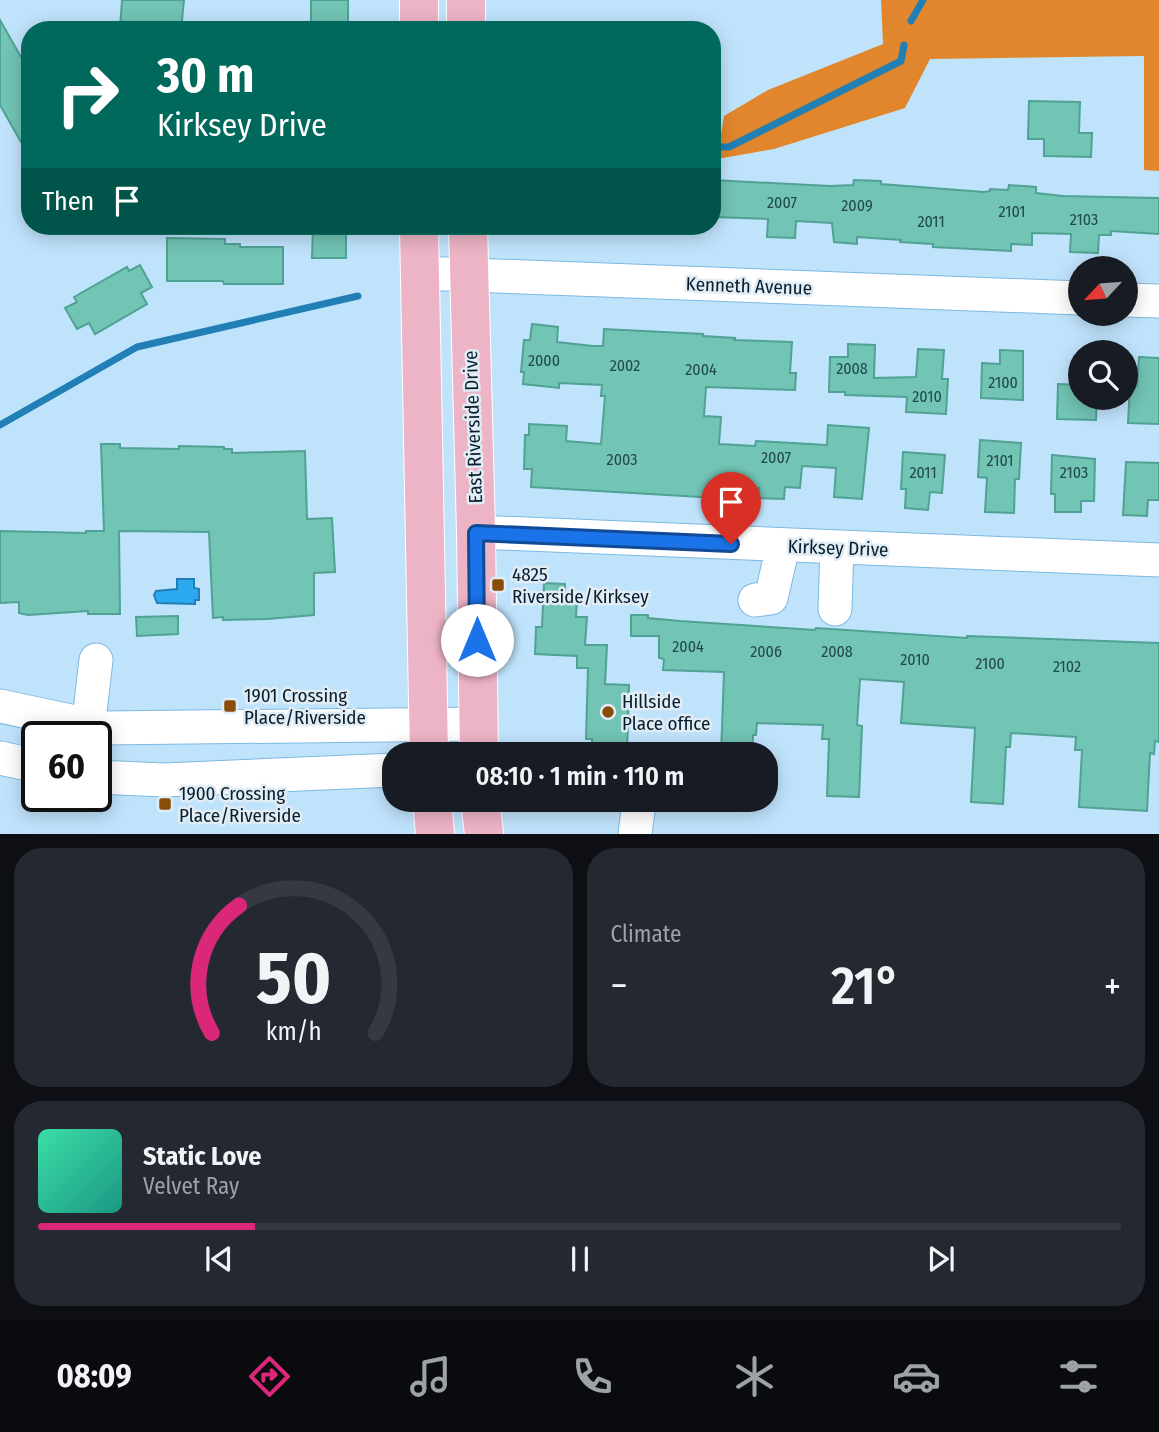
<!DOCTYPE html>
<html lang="en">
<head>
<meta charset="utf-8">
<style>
	:root { --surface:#171b24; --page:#242831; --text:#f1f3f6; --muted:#9ea1a6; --line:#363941; --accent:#db2777 }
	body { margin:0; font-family:"Fira Sans Condensed",sans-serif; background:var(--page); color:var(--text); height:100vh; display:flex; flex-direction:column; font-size:26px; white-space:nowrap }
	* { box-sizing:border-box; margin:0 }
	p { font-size:23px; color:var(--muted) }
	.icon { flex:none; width:38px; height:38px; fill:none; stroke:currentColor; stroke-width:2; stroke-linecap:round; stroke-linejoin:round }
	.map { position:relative; height:834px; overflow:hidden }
	.panel { display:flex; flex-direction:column; gap:14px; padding:14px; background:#0d0f14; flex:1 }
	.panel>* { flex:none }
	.banner { position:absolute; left:21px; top:21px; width:700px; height:214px; border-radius:28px; box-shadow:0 4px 18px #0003; background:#00695c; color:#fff; overflow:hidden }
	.needle { width:46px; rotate:244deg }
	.controls { position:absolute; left:1068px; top:256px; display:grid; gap:14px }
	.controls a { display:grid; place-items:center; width:70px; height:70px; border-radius:50%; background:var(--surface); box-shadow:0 4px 18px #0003; font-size:35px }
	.speed { position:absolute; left:21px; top:721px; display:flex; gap:14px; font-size:35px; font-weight:700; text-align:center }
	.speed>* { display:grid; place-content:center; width:91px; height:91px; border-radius:50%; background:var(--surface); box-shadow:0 4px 18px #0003; line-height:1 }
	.speed .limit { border:4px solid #111; border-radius:10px; background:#fff; color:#111 }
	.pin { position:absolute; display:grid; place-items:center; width:60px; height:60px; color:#fff; margin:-72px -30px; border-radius:50% 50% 50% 0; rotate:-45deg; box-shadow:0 0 7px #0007 }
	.pin .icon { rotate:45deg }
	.me { position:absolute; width:77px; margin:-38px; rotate:0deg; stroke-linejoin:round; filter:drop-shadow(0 0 5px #0008) }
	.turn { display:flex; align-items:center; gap:24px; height:147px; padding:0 21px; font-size:32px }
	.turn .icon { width:91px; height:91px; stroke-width:2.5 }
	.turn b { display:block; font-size:49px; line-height:60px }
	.then { display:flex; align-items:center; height:66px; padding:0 21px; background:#0003; gap:14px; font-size:26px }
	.big { font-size:52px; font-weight:600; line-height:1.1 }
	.panel .widget { flex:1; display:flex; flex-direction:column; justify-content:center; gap:10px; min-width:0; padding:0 24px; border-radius:28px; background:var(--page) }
	.panel .dial { align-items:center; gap:0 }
	.dial svg { height:182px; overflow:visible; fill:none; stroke:var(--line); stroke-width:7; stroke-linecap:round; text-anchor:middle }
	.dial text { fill:var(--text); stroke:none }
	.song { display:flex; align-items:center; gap:21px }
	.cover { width:84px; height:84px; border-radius:10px; background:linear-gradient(135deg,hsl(160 70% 55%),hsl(170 70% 35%)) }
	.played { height:7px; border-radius:4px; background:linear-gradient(90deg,var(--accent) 20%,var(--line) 20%) }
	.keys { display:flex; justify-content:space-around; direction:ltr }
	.heat { display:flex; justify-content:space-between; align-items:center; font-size:38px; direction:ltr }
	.panel .tiles { flex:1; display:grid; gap:14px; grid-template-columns:1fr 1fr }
	.widget:last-child { grid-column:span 2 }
	.trip { position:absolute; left:382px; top:742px; width:396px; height:70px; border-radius:28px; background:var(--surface); box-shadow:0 4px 18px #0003; font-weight:600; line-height:70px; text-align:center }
	.dock { display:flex; height:112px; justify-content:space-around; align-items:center; background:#090b0e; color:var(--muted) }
	.dock .icon { width:49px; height:49px }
	.dock .selected { color:var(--accent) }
	.dock b { font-size:32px; color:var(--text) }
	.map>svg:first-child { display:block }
</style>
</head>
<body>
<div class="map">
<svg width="1159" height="834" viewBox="0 0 1159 834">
	<rect width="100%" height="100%" fill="#c0e3fc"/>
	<path fill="#e1862c" d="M881,0H1159V171L1144,170V56L930,59L905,108L774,149L717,159L724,116L768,90L883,44Z"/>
	<path fill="#2ca9f1" stroke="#217fb6" stroke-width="2" d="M177,579H194V588L199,589V600H195V604L157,603L154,595L156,591L177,589Z"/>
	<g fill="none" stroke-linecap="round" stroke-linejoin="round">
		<path stroke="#217fb6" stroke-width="7" d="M911,21L923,0
			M712,147H729L901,61L904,45
			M0,425L137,347L358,296"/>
	</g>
	<path fill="#72c4b5" stroke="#4fa294" stroke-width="2" d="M122,0H184L181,30L120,29Z
		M311,0H348V30H311Z
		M0,20L30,73V158L0,105Z
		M1029,101L1080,102L1079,133H1092L1091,157L1044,156V139H1028Z
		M712,180L830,186L853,185L854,180L881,181V184L984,192L990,191V189L1008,190L1009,185L1036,187V193L1063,196L1159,198V234L1111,231V235H1099L1098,253L1070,252L1071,234L1032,233V245L1011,244V251L933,247V244L900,242L901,240L857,237V244L834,242L832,223L796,221L795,238L767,237L768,219L712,217Z
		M313,226H346V258H312Z
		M167,238L225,239V244H240V247H283V284H224L223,281H167Z
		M140,265L152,287L141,293L147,304L95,334L89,323L77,329L65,308L77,302L74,297L127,267L129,271Z
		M532,324L558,327L557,342L593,346H603L604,329L703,334V336L735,338L734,340L792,342L790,373H796L795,390L706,387L704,416L721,417L719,444L755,446L756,441L827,445L828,425L869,428L862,499L834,497L836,468L802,466L800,488L785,487L784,499L758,498L759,488L717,485V498L531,487L532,469H524L525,435H529V424L567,426L566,441L601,444L605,396H601L602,385L559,383V388L523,384L524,372H521L524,340H530Z
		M848,344L875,345L874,378L916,377L918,349L944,350L942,379H948L946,414L906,412L907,397L845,395V392H829L830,357H848Z
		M1000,350L1023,351V400L981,398L982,363L1000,364Z
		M1139,357L1159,358V424L1128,423L1130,385L1137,386Z
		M1058,384L1080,385V397H1097L1096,420L1057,419Z
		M980,440L1021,443L1019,479H1015L1014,513L985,512L987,478L978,477Z
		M101,444H120V448L179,449V446L224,447V449H232V453L305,451L307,519L332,518L335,572L314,573V615L267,619L223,620V617L213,618L209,532L119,531L120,614H88V611L28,615L19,613V602L0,603V531L86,533V531H104Z
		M903,452L945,455L942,493L930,492L928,510L905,508L906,489H901Z
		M1052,455L1095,459L1094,501H1081V512H1055V494H1051Z
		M1126,462L1159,463V500H1148L1147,516L1123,515Z
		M544,583L565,584L564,601H577L576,617H587L585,645H607L605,684L629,685L627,754H592V739H586L588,668H577V656L535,654L536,627H542Z
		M631,615H648V618L680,621L815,630L816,628L967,638V636L1159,643V742L1155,741L1154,754L1150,753L1147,811L1079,807L1082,750H1075L1076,737L1011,733L1010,747H1006L1003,804L971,802L975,728L901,723L904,682L860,679L857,725L862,726L859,797L827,796L829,739H822L823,725L757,723L756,735H753L752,754H721L724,672L663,670L664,659L659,658V636H631Z
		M178,616V634L137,636L136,617Z"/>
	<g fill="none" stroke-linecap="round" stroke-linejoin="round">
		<g stroke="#7eb8e1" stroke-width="35">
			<path id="minor" d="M419,273L1080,298
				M1125,300L1159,301
				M476,532L1159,560
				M755,600L771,598L783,546
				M835,609L837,547
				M0,706L103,728L478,724
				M87,737L96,660
				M0,758L37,766
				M96,777L164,780L394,770
				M635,834L639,803"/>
		</g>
		<g stroke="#fff" stroke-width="40">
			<path id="major" d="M466,0V30
				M419,30V0
				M419,226L429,754
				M468,226L476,532L479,754
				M432,800L435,834
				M480,800L484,834"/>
		</g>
		<use href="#minor" stroke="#fff" stroke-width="33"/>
		<use href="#major" stroke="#edb4c6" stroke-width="38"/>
	</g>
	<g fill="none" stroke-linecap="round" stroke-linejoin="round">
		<g stroke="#114b97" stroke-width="18">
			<path id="route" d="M477,640L476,533L731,544"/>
		</g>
		<use href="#route" stroke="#1a73e8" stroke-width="12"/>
	</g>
	<g fill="#894d0a" stroke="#e1ecf5" stroke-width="2.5">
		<rect x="491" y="578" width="14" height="14" rx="3.5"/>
		<rect x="223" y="699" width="14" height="14" rx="3.5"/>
		<circle cx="608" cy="712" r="7"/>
		<rect x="158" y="797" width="14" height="14" rx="3.5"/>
	</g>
	<g text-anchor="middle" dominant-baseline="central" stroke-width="5" stroke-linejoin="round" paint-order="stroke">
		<g font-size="16" fill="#224850">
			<text x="782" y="202">2007</text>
			<text x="857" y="205">2009</text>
			<text x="1012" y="211">2101</text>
			<text x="1084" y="219">2103</text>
			<text x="931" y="221">2011</text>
			<text x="544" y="360">2000</text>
			<text x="625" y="365">2002</text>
			<text x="852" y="368">2008</text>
			<text x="701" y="369">2004</text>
			<text x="1003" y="382">2100</text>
			<text x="927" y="396">2010</text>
			<text x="776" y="457">2007</text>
			<text x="622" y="459">2003</text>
			<text x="1000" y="460">2101</text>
			<text x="923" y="472">2011</text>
			<text x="1074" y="472">2103</text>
			<text x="688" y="646">2004</text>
			<text x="766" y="651">2006</text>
			<text x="837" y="651">2008</text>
			<text x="915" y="659">2010</text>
			<text x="990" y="663">2100</text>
			<text x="1067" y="666">2102</text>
		</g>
		<g font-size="19" fill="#071e2e" stroke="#e1ecf5">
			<text transform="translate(749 286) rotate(2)">Kenneth Avenue</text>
			<text transform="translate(473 427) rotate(-92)">East Riverside Drive</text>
			<text transform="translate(838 548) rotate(2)">Kirksey Drive</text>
		</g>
		<g font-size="19" fill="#071e2e" stroke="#e1ecf5" text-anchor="start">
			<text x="512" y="574">4825<tspan x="512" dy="22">Riverside/Kirksey</tspan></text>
			<text x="244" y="695">1901 Crossing<tspan x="244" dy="22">Place/Riverside</tspan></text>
			<text x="622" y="701">Hillside<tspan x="622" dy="22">Place office</tspan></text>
			<text x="179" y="793">1900 Crossing<tspan x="179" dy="22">Place/Riverside</tspan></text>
		</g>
	</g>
</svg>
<div class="controls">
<a><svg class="needle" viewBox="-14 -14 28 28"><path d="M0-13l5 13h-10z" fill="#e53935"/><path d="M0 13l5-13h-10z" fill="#9ea1a6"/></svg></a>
<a><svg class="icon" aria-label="search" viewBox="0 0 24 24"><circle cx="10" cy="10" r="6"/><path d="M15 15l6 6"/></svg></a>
</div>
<div class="speed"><div class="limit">60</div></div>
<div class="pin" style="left:731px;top:544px;background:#d93025"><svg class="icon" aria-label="arrive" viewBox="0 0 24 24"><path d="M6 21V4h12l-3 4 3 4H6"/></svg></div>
<svg class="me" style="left:477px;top:640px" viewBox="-20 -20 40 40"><circle r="19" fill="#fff"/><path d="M0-13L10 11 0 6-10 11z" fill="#1a73e8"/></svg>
<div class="trip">08:10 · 1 min · 110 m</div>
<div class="banner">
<div class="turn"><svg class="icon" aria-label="right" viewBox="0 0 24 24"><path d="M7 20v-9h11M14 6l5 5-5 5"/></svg><div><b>30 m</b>Kirksey Drive</div></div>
<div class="then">Then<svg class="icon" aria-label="arrive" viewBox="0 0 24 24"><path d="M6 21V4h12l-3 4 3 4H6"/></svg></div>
</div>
</div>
<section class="panel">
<div class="tiles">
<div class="widget dial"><svg viewBox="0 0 100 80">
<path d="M14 69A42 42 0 1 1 86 69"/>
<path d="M14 69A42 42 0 0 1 26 13" stroke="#db2777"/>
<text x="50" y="56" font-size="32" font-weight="700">50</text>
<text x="50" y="72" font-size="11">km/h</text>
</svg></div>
<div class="widget"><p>Climate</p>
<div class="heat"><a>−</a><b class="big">21°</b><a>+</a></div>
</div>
<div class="widget">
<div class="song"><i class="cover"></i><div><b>Static Love</b><p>Velvet Ray</p></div></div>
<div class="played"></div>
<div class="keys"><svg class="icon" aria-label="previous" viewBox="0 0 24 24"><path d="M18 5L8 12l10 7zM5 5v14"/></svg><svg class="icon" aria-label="pause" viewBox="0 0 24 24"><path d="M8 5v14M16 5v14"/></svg><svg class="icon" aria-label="next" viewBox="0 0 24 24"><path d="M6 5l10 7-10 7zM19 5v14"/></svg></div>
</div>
</div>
</section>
<nav class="dock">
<b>08:09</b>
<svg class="icon selected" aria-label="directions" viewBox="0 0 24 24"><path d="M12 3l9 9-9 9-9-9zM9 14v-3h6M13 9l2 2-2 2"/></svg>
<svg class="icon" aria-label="music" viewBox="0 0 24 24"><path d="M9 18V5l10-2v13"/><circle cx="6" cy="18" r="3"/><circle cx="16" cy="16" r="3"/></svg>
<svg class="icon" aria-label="phone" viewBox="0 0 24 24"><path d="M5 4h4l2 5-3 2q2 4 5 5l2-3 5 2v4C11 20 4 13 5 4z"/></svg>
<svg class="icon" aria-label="climate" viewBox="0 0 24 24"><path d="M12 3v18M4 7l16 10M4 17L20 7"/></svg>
<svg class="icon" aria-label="car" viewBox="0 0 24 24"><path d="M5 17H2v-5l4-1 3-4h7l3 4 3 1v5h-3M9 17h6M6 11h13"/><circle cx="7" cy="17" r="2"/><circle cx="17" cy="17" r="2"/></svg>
<svg class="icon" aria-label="filters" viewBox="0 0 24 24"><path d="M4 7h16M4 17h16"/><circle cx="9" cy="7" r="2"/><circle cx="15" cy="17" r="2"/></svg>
</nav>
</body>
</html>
